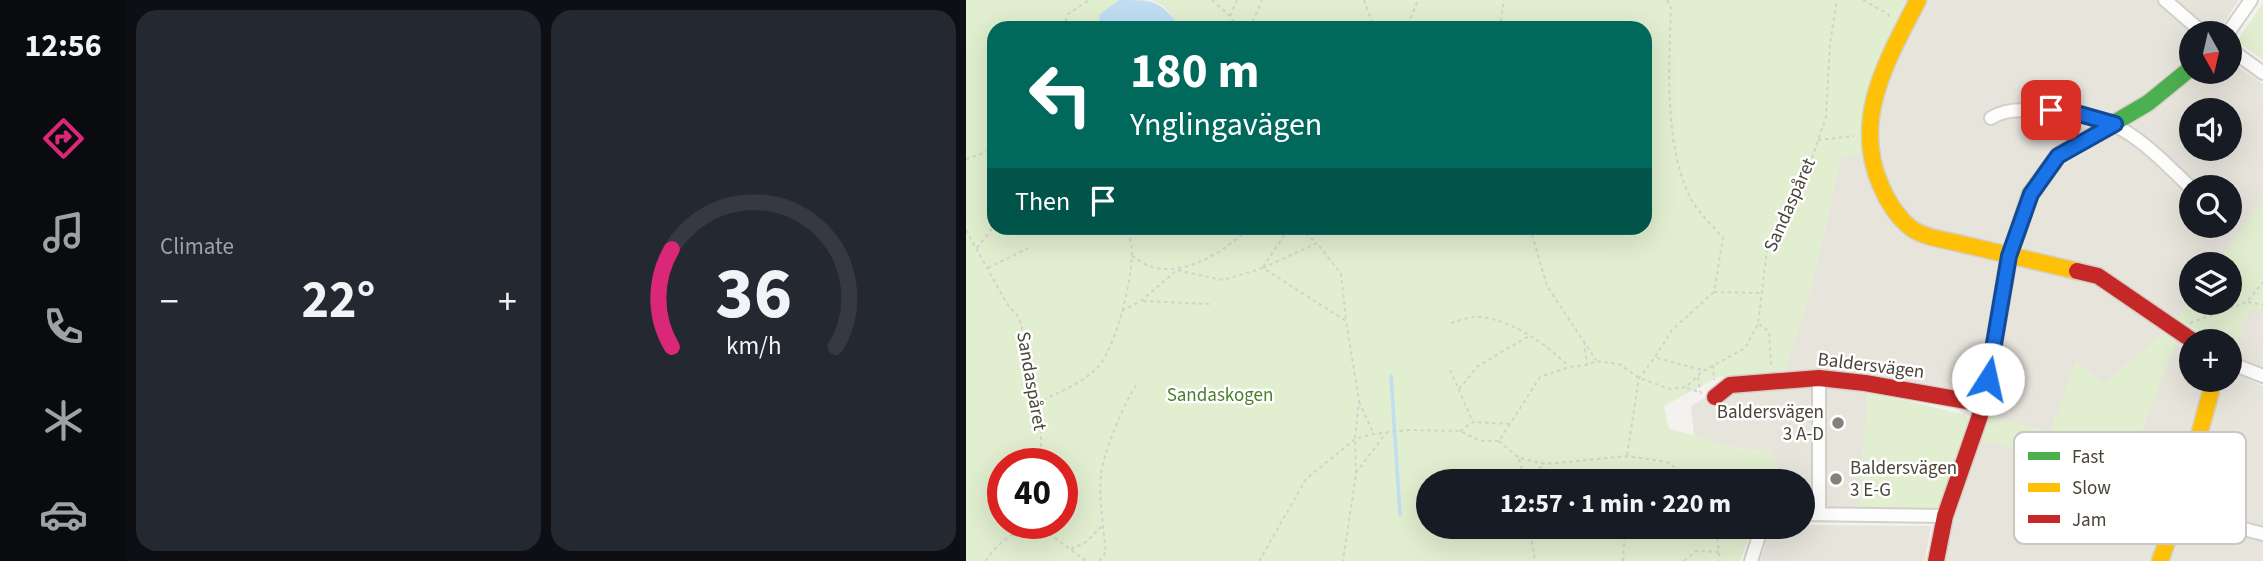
<!DOCTYPE html>
<html lang="en">
<head>
<meta charset="utf-8">
<style>
	:root { --surface:#171b24; --page:#242831; --text:#f1f3f6; --muted:#9ea1a6; --line:#363941; --accent:#db2777 }
	body { margin:0; font-family:"Source Sans 3",sans-serif; background:var(--page); color:var(--text); height:100vh; display:flex; flex-direction:column; font-size:26px; white-space:nowrap }
	* { box-sizing:border-box; margin:0 }
	p { font-size:23px; color:var(--muted) }
	.icon { flex:none; width:38px; height:38px; fill:none; stroke:currentColor; stroke-width:2; stroke-linecap:round; stroke-linejoin:round }
	.map { position:relative; flex:1; overflow:hidden }
	.drawer { display:flex; flex-direction:column; gap:10px; padding:10px; background:#0d0f14; width:840px }
	.drawer>* { flex:none }
	.hud { position:absolute; left:21px; top:21px; width:665px; height:214px; border-radius:21px; box-shadow:0 7px 28px #0002; background:#00695c; color:#fff; overflow:hidden }
	.needle { width:46px; rotate:172deg }
	.tools { position:absolute; left:1213px; top:21px; display:grid; gap:14px }
	.tools a { display:grid; place-items:center; width:63px; height:63px; border-radius:50%; background:var(--surface); box-shadow:0 7px 28px #0002; font-size:35px }
	.speed { position:absolute; left:21px; top:448px; display:flex; gap:14px; font-size:35px; font-weight:700; text-align:center }
	.speed>* { display:grid; place-content:center; width:91px; height:91px; border-radius:50%; background:var(--surface); box-shadow:0 7px 28px #0002; line-height:1 }
	.speed .limit { border:10px solid #d22; background:#fff; color:#111 }
	.pin { position:absolute; display:grid; place-items:center; width:60px; height:60px; color:#fff; margin:-30px; border-radius:14px; box-shadow:0 4px 10px #0006 }
	.me { position:absolute; width:77px; margin:-38px; rotate:10deg; stroke-linejoin:round; filter:drop-shadow(0 0 5px #0008) }
	.turn { display:flex; align-items:center; gap:24px; height:147px; padding:0 28px; font-size:32px }
	.turn .icon { width:91px; height:91px; stroke-width:2.5 }
	.turn b { display:block; font-size:49px; line-height:60px }
	.then { display:flex; align-items:center; height:66px; padding:0 28px; background:#0003; gap:14px; font-size:26px }
	.big { font-size:52px; font-weight:700; line-height:1.1 }
	.drawer .widget { flex:1; display:flex; flex-direction:column; justify-content:center; gap:10px; min-width:0; padding:0 24px; border-radius:21px; background:var(--page) }
	.drawer .dial { align-items:center; gap:0 }
	.dial svg { height:182px; overflow:visible; fill:none; stroke:var(--line); stroke-width:7; stroke-linecap:round; text-anchor:middle }
	.dial text { fill:var(--text); stroke:none }
	.heat { display:flex; justify-content:space-between; align-items:center; font-size:38px; direction:ltr }
	.drawer .tiles { flex:1; display:grid; gap:10px; grid-template-columns:repeat(2,1fr) }
	.trip { position:absolute; left:450px; top:469px; width:399px; height:70px; border-radius:35px; background:var(--surface); box-shadow:0 7px 28px #0002; font-weight:700; line-height:70px; text-align:center }
	main { display:flex; flex:1; min-height:0 }
	.tabs { display:flex; flex-direction:column; width:126px; justify-content:space-around; align-items:center; background:#090b0e; color:var(--muted) }
	.tabs .icon { width:49px; height:49px }
	.tabs .current { color:var(--accent) }
	.tabs b { font-size:32px; color:var(--text) }
	.map>svg:first-child { display:block }
</style>
</head>
<body>
<main>
<nav class="tabs">
<b>12:56</b>
<svg class="icon current" aria-label="directions" viewBox="0 0 24 24"><path d="M12 3l9 9-9 9-9-9zM9 14v-3h6M13 9l2 2-2 2"/></svg>
<svg class="icon" aria-label="music" viewBox="0 0 24 24"><path d="M9 18V5l10-2v13"/><circle cx="6" cy="18" r="3"/><circle cx="16" cy="16" r="3"/></svg>
<svg class="icon" aria-label="phone" viewBox="0 0 24 24"><path d="M5 4h4l2 5-3 2q2 4 5 5l2-3 5 2v4C11 20 4 13 5 4z"/></svg>
<svg class="icon" aria-label="climate" viewBox="0 0 24 24"><path d="M12 3v18M4 7l16 10M4 17L20 7"/></svg>
<svg class="icon" aria-label="car" viewBox="0 0 24 24"><path d="M5 17H2v-5l4-1 3-4h7l3 4 3 1v5h-3M9 17h6M6 11h13"/><circle cx="7" cy="17" r="2"/><circle cx="17" cy="17" r="2"/></svg>
</nav>
<section class="drawer">
<div class="tiles">
<div class="widget"><p>Climate</p>
<div class="heat"><a>−</a><b class="big">22°</b><a>+</a></div>
</div>
<div class="widget dial"><svg viewBox="0 0 100 80">
<path d="M14 69A42 42 0 1 1 86 69"/>
<path d="M14 69A42 42 0 0 1 14 26" stroke="#db2777"/>
<text x="50" y="56" font-size="32" font-weight="700">36</text>
<text x="50" y="72" font-size="11">km/h</text>
</svg></div>
</div>
</section>
<div class="map">
<svg width="1297" height="561" viewBox="0 0 1297 561">
	<rect width="100%" height="100%" fill="#f4f2ee"/>
	<path fill="#e7e4dc" fill-rule="evenodd" d="M933,0H1273L1251,33H1225V60L1184,96L1069,174L1012,397L862,372L819,371L844,294L875,158L943,5Z
		M1264,61L1297,84V201L1250,264H1225V299L1211,318L1196,313L1134,271L1056,253L1070,197L1097,165L1167,123L1233,72H1264ZM1225,110H1264V149H1225ZM1225,187H1264V226H1225Z
		M1051,262L1131,281L1225,347V380H1264V371L1297,386V530L1209,512L1190,561H978V550L1023,415Z
		M1284,308L1297,309V371L1275,363L1265,353Z
		M849,382L902,391L893,508L848,507L836,476L813,470L804,452L763,447L728,435L725,406L755,388Z
		M1222,522L1297,541V561H1202L1215,526Z
		M837,525L965,526L959,561H794L801,540L819,527Z"/>
	<path fill="#e1eecf" fill-rule="evenodd" d="M0,0H153L134,14L132,28H28V228H171L180,233L188,228H679V28H216L197,6L186,0H933L943,5L899,153L875,158L844,294L819,371L752,377L698,406L703,429L728,435L763,447L804,452L813,470L836,476L848,507L837,508L836,481H462V527H791L785,531L774,561H0ZM37,464H96V523H37Z
		M1297,3V60L1271,41Z
		M1297,201V309H1284L1265,353L1264,341H1246L1211,318L1225,299V303H1264V264H1250Z
		M1201,329L1212,337L1139,526L1064,499L1077,457L1015,440L1023,415L1084,432L1110,361L1138,384Z
		M902,391L999,415L1004,421L976,506L968,511L893,508Z"/>
	<path fill="#c0ddf1" d="M153,0C191,0 191,0 216,28H132L134,14Z"/>
	<g fill="none" stroke-linecap="round" stroke-linejoin="round">
		<path stroke="#c0ddf1" stroke-width="3.5" d="M425,376L434,514"/>
		<g stroke="#d2d0cb" stroke-width="16">
			<path id="street" d="M1199,0L1237,33
				M1262,33L1285,0
				M1264,49L1297,73
				M1025,118C1039,109 1055,110 1072,110C1146,109 1175,139 1225,188
				M1264,363L1297,376
				M853,378V513
				M1212,512L1297,534
				M836,514L979,516
				M785,561L793,536L800,527"/>
		</g>
		<g stroke="#d3cfc5" stroke-width="19">
			<path id="fast" d="M1042,261L1064,194L1092,156L1182,103L1225,68"/>
		</g>
		<g stroke="#d3cfc5" stroke-width="19">
			<path id="slow" d="M952,0C922,59 885,119 915,186C921,201 932,218 945,228C958,238 981,240 996,244C1034,253 1073,262 1111,271
				M1194,561L1212,512L1248,380"/>
		</g>
		<g stroke="#d3cfc5" stroke-width="19">
			<path id="jam" d="M1111,271L1132,276L1227,341
				M749,397L764,385L853,378L899,383L1018,404
				M970,561L979,516L1018,404L1042,261"/>
		</g>
		<path stroke="#d3d2cc" stroke-width="2" stroke-dasharray="3.5 3.5" stroke-linecap="butt" d="M246,0L264,16
			M271,0L264,16L272,28
			M398,0L407,25L405,28
			M701,0L705,8C703,66 698,141 723,195C730,211 746,225 757,238L748,292L796,293
			M897,0L922,14L925,19
			M97,28L102,14L123,0
			M284,28L296,0
			M427,28L443,22L452,0
			M534,28L538,0
			M852,140L888,136
			M0,159L28,149
			M269,228L279,232L296,228
			M335,228L349,242
			M564,228L581,286L630,360
			M0,230L41,304L51,315L56,326V346L71,404L75,433V464
			M11,248L28,226
			M166,256C173,260 182,267 190,268C223,274 256,252 279,232L281,228
			M297,267L323,228
			M22,268L62,248
			M297,268L351,243L375,274L380,320
			M177,301L243,304
			M1282,302L1297,305
			M156,311L176,300L211,270L257,280L297,268L380,321L393,401L389,439L390,474L377,561
			M485,323C492,321 500,318 507,317C539,315 581,344 602,366
			M1224,323L1281,302L1297,282
			M793,324L803,332L805,366
			M618,342L621,364
			M691,358L736,370
			M747,365L748,380
			M484,370L507,422
			M732,377L734,392
			M721,388L736,393
			M493,389L512,366L563,336
			M393,402L407,432
			M71,403C91,393 116,384 132,367C150,347 170,270 165,243C164,238 161,232 159,228
			M494,431L507,422L544,424
			M533,441L553,458L580,464L661,456L701,462L729,481
			M661,455L673,378L689,357L706,330L748,292
			M553,459L558,477
			M390,473L420,433
			M559,481L558,478L578,465
			M74,523L81,532L120,561
			M564,527L569,561
			M105,549L120,542L136,526
			M753,553L754,561
			M20,561C29,544 48,533 65,523
			M133,561L140,552C137,527 133,500 135,475C137,453 158,403 171,384
			M293,561L340,479L389,439L407,434L443,430L494,431L515,441H533L574,377L603,367L621,365L630,361L653,364L673,378L704,389L720,387L737,371L779,348L792,324L801,250L834,193L860,117L864,43L871,0
			M657,561L659,527
			M718,561L730,551L753,552L750,527"/>
		<use href="#street" stroke="#fdfdfc" stroke-width="12"/>
		<use href="#fast" stroke="#4caf50" stroke-width="16"/>
		<use href="#slow" stroke="#ffc107" stroke-width="16"/>
		<use href="#jam" stroke="#c62828" stroke-width="16"/>
	</g>
	<g fill="none" stroke-linecap="round" stroke-linejoin="round">
		<g stroke="#114b97" stroke-width="18">
			<path id="route" d="M1022,379L1043,256L1065,194L1092,156L1149,124L1110,113L1085,110"/>
		</g>
		<use href="#route" stroke="#1a73e8" stroke-width="12"/>
	</g>
	<g fill="#868178" stroke="#fff" stroke-width="2.5">
		<circle cx="872" cy="423" r="7"/>
		<circle cx="870" cy="479" r="7"/>
	</g>
	<g text-anchor="middle" dominant-baseline="central" stroke-width="5" stroke-linejoin="round" paint-order="stroke">
		<g font-size="19" fill="#4b4439" stroke="#fff">
			<text transform="translate(824 205) rotate(-66)">Sandaspåret</text>
			<text transform="translate(905 366) rotate(7)">Baldersvägen</text>
			<text transform="translate(65 381) rotate(80)">Sandaspåret</text>
		</g>
		<g font-size="19" fill="#4a7f2a" stroke="#fff">
			<text x="254" y="395">Sandaskogen</text>
		</g>
		<g font-size="19" fill="#4b4439" stroke="#fff" text-anchor="end">
			<text x="858" y="412">Baldersvägen<tspan x="858" dy="22">3 A-D</tspan></text>
			<text x="884" y="468" text-anchor="start">Baldersvägen<tspan x="884" dy="22">3 E-G</tspan></text>
		</g>
	</g>
	<rect x="1048" y="432" width="232" height="112" rx="10" fill="#fff" stroke="#c9c7c4" stroke-width="2"/>
	<rect x="1062" y="452" width="32" height="8" fill="#4caf50"/>
	<rect x="1062" y="483" width="32" height="9" fill="#ffc107"/>
	<rect x="1062" y="515" width="32" height="8" fill="#c62828"/>
	<g font-size="19" fill="#4b4439">
		<text x="1106" y="463">Fast</text>
		<text x="1106" y="494">Slow</text>
		<text x="1106" y="526">Jam</text>
	</g>
</svg>
<div class="tools">
<a><svg class="needle" viewBox="-14 -14 28 28"><path d="M0-13l5 13h-10z" fill="#e53935"/><path d="M0 13l5-13h-10z" fill="#9ea1a6"/></svg></a>
<a><svg class="icon" aria-label="sound" viewBox="0 0 24 24"><path d="M4 9h4l5-4v14l-5-4H4zM17 9q2 3 0 6"/></svg></a>
<a><svg class="icon" aria-label="search" viewBox="0 0 24 24"><circle cx="10" cy="10" r="6"/><path d="M15 15l6 6"/></svg></a>
<a><svg class="icon" aria-label="layers" viewBox="0 0 24 24"><path d="M12 4l9 5-9 5-9-5zM3 14l9 5 9-5"/></svg></a>
<a>+</a>
</div>
<div class="speed"><div class="limit">40</div></div>
<div class="pin" style="left:1085px;top:110px;background:#d93025"><svg class="icon" aria-label="arrive" viewBox="0 0 24 24"><path d="M6 21V4h12l-3 4 3 4H6"/></svg></div>
<svg class="me" style="left:1022px;top:379px" viewBox="-20 -20 40 40"><circle r="19" fill="#fff"/><path d="M0-13L10 11 0 6-10 11z" fill="#1a73e8"/></svg>
<div class="trip">12:57 · 1 min · 220 m</div>
<div class="hud">
<div class="turn"><svg class="icon" aria-label="left" viewBox="0 0 24 24"><path d="M17 20v-9H6M10 6l-5 5 5 5"/></svg><div><b>180 m</b>Ynglingavägen</div></div>
<div class="then">Then<svg class="icon" aria-label="arrive" viewBox="0 0 24 24"><path d="M6 21V4h12l-3 4 3 4H6"/></svg></div>
</div>
</div>
</main>
</body>
</html>
